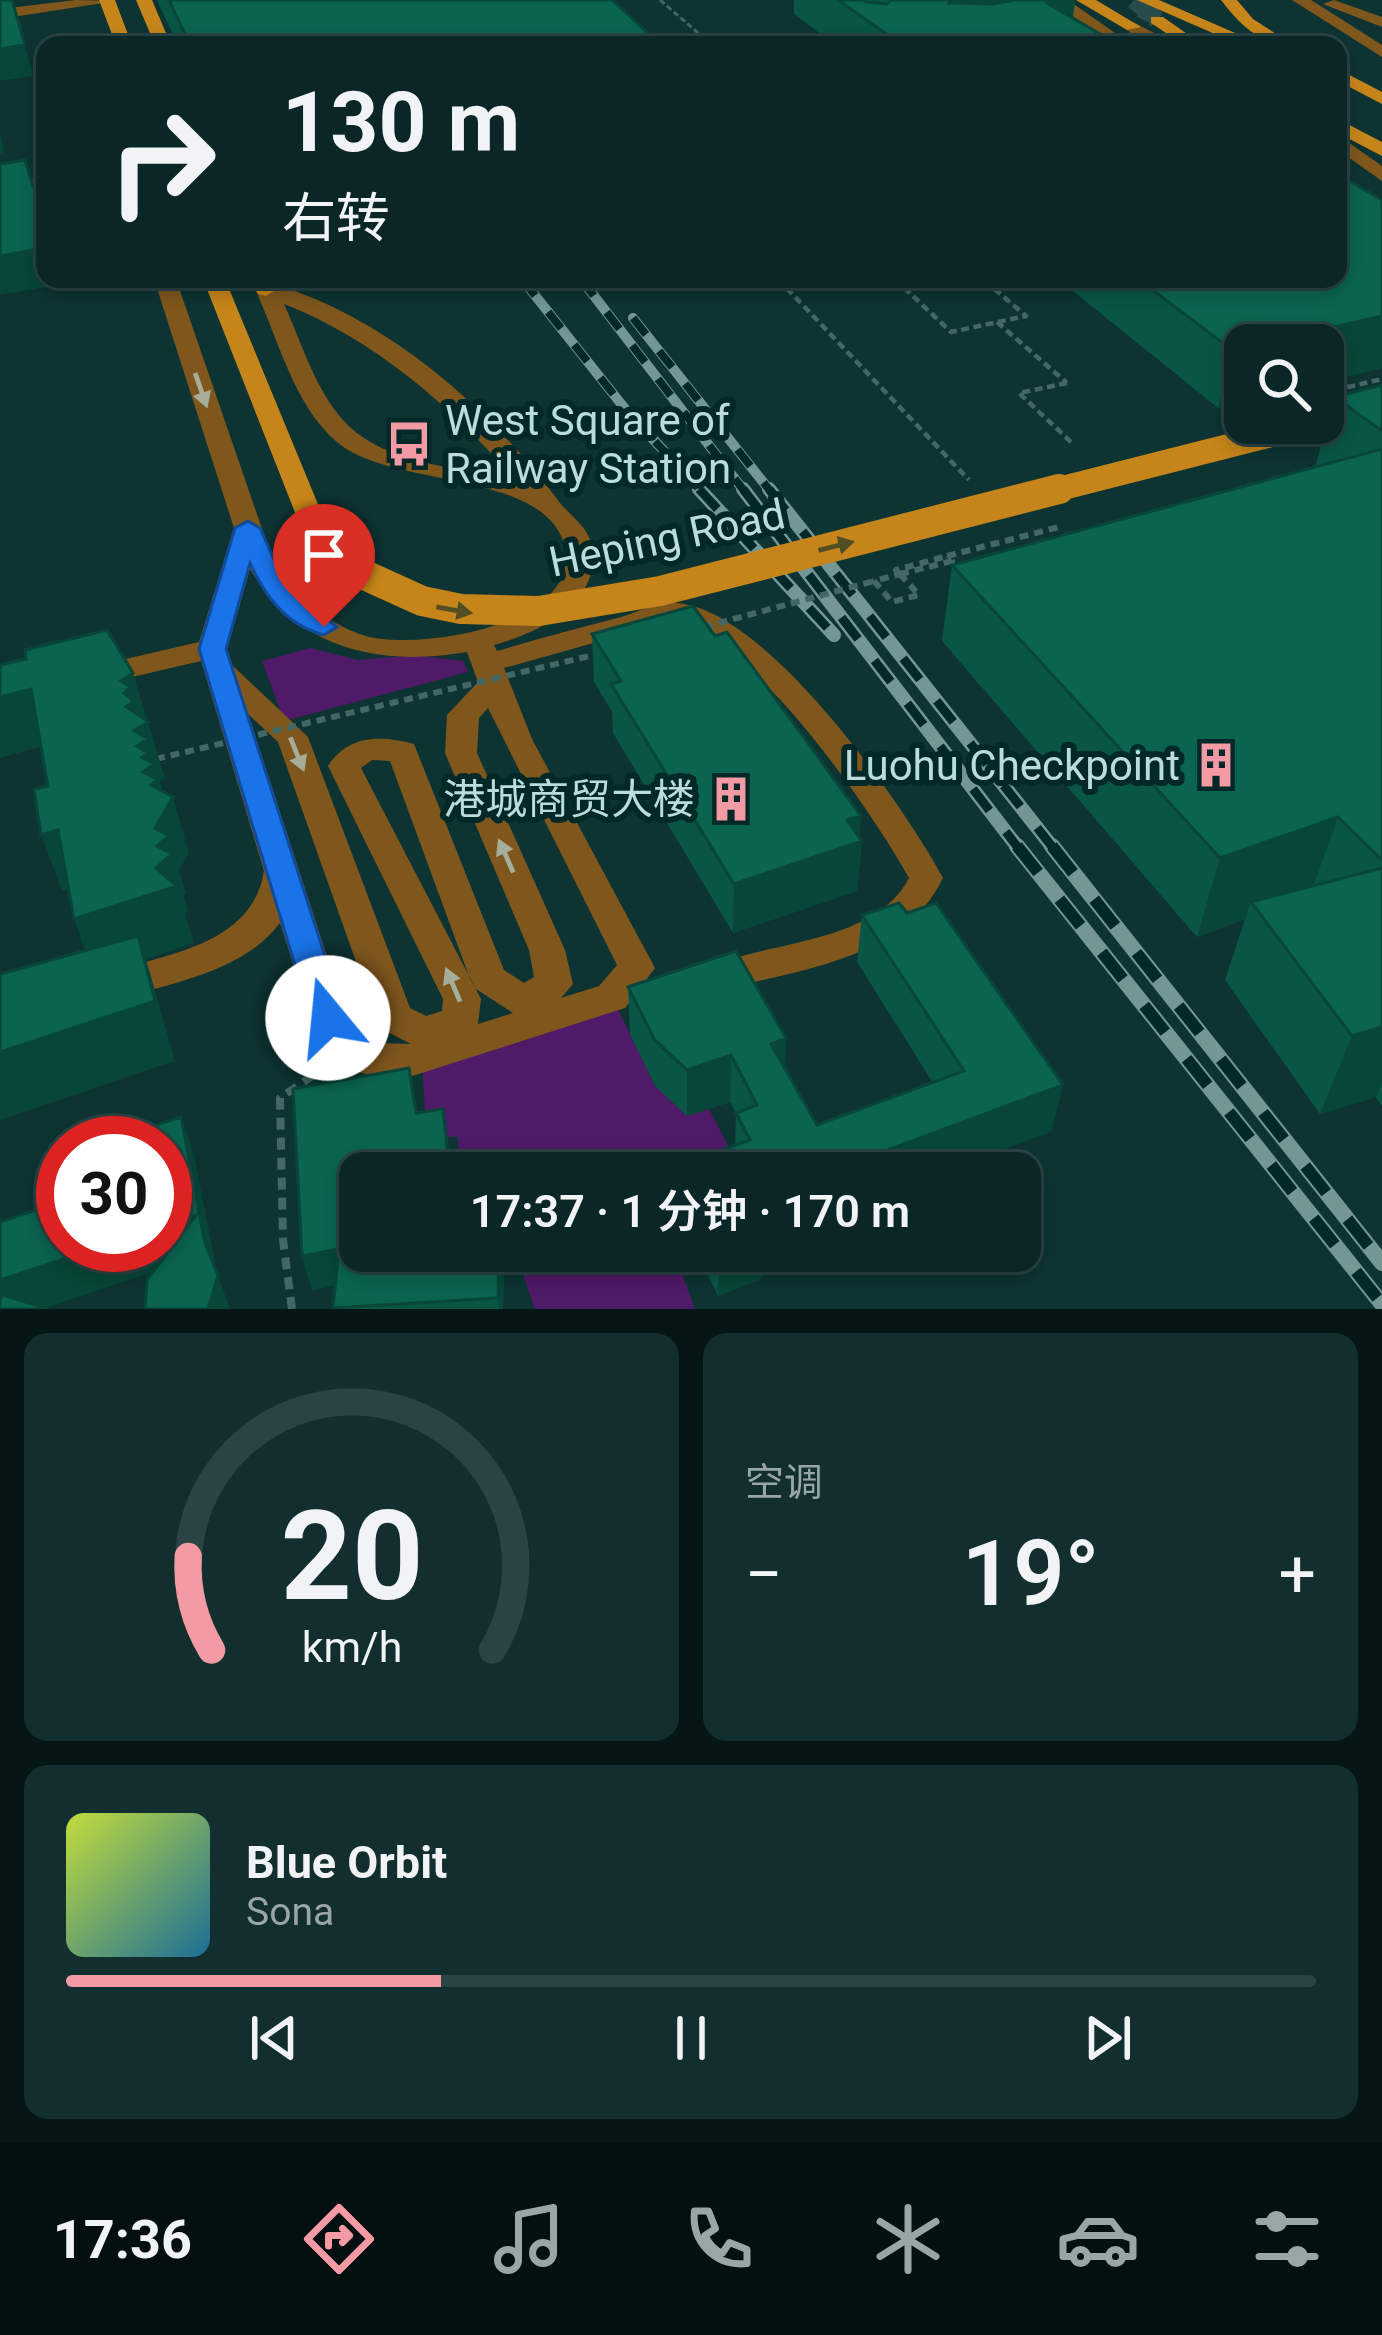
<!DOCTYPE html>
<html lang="zh">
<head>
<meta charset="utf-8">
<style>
	:root { --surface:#0a2626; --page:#132e2e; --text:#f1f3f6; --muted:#99a5a7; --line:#2a4343; --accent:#f49aa4 }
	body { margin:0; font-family:Roboto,"Noto Sans SC",sans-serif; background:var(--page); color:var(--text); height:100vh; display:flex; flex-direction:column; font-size:45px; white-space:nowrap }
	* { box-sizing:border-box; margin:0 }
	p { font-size:39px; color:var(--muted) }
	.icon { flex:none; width:66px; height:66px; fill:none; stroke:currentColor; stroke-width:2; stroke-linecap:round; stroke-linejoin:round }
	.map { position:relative; height:1309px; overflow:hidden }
	.sheet { display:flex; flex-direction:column; gap:24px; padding:24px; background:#061515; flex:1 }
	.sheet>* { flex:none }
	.hud { position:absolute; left:36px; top:36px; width:1311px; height:252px; border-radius:24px; box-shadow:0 6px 18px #0003,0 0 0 3px var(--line); background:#0a2626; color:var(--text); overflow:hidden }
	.buttons { position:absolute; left:1224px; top:324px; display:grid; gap:24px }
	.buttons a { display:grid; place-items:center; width:120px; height:120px; border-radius:24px; background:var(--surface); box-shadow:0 6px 18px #0003,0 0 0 3px var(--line); font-size:60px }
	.speed { position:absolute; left:36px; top:1116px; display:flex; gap:24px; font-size:60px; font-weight:700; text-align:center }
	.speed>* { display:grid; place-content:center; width:156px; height:156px; border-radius:50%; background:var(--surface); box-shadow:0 6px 18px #0003,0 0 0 3px var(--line); line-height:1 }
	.speed .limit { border:18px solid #d22; background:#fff; color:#111 }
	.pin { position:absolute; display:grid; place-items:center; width:102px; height:102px; color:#fff; margin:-123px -51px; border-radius:50% 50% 50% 0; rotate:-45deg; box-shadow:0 0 12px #0007 }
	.pin .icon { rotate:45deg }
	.me { position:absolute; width:132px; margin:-66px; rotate:343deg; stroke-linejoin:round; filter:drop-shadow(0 0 9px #0008) }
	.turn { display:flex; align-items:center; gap:42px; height:252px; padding:0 48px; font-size:54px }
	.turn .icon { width:156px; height:156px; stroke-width:2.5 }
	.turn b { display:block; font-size:84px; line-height:102px }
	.big { font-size:90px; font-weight:600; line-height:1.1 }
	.sheet .widget { flex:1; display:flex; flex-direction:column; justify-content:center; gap:18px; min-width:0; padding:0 42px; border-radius:24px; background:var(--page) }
	.sheet .dial { align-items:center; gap:0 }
	.dial svg { height:312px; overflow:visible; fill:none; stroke:var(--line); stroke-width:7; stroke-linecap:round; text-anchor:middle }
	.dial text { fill:var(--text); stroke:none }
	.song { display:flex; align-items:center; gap:36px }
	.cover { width:144px; height:144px; border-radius:18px; background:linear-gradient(135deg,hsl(70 70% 55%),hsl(200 70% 35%)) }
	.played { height:12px; border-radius:6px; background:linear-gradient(90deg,var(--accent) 30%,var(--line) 30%) }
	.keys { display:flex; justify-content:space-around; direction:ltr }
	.heat { display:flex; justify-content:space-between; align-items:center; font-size:66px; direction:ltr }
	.sheet .tiles { flex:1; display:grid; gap:24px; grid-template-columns:1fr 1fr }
	.widget:last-child { grid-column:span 2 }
	.trip { position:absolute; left:339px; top:1152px; width:702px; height:120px; border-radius:24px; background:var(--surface); box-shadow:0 6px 18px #0003,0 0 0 3px var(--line); font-weight:600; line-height:120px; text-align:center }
	.menu { display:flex; height:192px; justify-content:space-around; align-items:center; background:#040f0f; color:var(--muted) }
	.menu .icon { width:84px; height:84px }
	.menu .active { color:var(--accent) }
	.menu b { font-size:54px; color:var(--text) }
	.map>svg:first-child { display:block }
</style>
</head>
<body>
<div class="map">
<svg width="1382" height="1309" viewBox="0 0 1382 1309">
	<rect width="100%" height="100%" fill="#0d3332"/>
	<path fill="#4f1a68" d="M310,648L358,660L415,655L463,661L468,672L284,721L262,661Z
		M612,997L655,1086L709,1109L742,1173H459L458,1137L426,1136L422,1057Z
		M515,1251H697L699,1256L678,1262L695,1309H535Z"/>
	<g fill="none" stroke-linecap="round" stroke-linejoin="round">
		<path stroke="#274c4b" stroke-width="18" stroke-dasharray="18 9" stroke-linecap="butt" d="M1133,45L1155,0"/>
		<path stroke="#274c4b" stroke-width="18" stroke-dasharray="18 9" stroke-linecap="butt" d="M1134,0L1157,20"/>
		<path stroke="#436766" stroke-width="3" stroke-dasharray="6 3" stroke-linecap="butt" d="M660,0L712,45"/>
		<path stroke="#436766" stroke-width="4.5" stroke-dasharray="8 4.5" stroke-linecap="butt" d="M778,279L969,480
			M895,279L951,332L1026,316L983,279
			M997,322L1067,383
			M1067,383L1019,393L1072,443
			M1323,393L1382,379"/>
		<path stroke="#436766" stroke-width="6" stroke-dasharray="9 6" stroke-linecap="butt" d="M947,556L1063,526
			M900,574L919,595L892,602L874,581Z
			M900,574L896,570L947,556
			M900,574L952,561L947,556"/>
		<path stroke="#436766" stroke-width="8" stroke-dasharray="12 8" stroke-linecap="butt" d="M292,1309L283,1240L280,1098L315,1074"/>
		<path fill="#7f571d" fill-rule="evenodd" d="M76,0L116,1L0,19V9Z
			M1050,0H1068L1115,33L1117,45H1101V39L1079,26L1039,35V27L1068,19Z
			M1292,0H1311L1382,45V57Z
			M1334,0L1382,17V27L1323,4Z
			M1133,22L1170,41L1172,45H1152L1127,30L1125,27Z
			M1338,135L1382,166V181L1338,150Z
			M45,177V189L0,196V184Z
			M154,279H176L271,555C291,594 324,623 366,636C419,651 586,625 564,544C543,470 390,488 337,442C294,406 278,338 255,289L266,282C382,313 489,407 557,499C570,517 590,526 593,551C598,605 537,633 494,645L497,651C538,639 579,628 621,617C637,612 657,603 674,603C764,605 903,804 943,878C907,953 817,967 742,985L729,980L724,970L729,960C786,941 878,938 909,878C870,808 752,637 672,621L504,668L532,739L655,968L625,1008L403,1079L326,1068L280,923C243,972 171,983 115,1000L102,995L96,985L102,975C163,954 252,947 264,871L201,661L89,687L74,677L78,670L199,642L234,528ZM284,304C376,340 453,408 517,482C467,468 399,466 357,433C319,404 303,345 284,304ZM250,569C299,650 379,667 467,652L478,682L447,715L445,753L529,950L534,977L524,983L504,970L414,744C381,735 348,735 328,766L443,999L442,1011L426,1016L410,1008L308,737L232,665L227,649ZM488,708L617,965L599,986L561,998L573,984L565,950L477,753L479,718ZM248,714L278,742L376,1018L382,1029L411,1044L355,1042ZM372,760L390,761L470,979L476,989L513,1013L478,1024L481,999L361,768Z"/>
		<path fill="#c6851a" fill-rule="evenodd" d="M99,0H115L132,45H116Z
			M136,0H152L171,45H155Z
			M1076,0H1096L1141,27L1127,30Z
			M1137,0H1159L1263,45H1240Z
			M1221,0H1237L1253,19L1293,45C1260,45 1240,25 1221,0Z
			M1151,17H1163L1203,45H1184L1151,23Z
			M1338,69L1382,92V104L1338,81Z
			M1338,119L1382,142V156L1338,133Z
			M203,279H225L322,514L361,567L357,573H337L296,515Z
			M251,279H273L277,289L266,296L258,294Z"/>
		<g stroke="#749796" stroke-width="10">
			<path id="rail-far2" d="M522,279L626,410L702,492
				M581,279L745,492
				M633,318L771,492"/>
		</g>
		<g stroke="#749796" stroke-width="14">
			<path id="rail-far1" d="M699,489L834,635
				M743,489L1019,849
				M769,489L1054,849"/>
		</g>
		<g stroke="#749796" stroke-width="16">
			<path id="rail" d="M1017,846L1382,1304
				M1052,846L1382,1263"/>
		</g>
		<use href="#rail-far2" stroke="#022928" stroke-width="8" stroke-dasharray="21" stroke-linecap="butt"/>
		<use href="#rail-far1" stroke="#022928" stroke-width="9" stroke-dasharray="27" stroke-linecap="butt"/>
		<use href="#rail" stroke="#022928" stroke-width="12" stroke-dasharray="34" stroke-linecap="butt"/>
		<path stroke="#436766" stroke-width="6" stroke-dasharray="9 6" stroke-linecap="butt" d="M704,627L874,581
			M156,759L598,654"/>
		<path stroke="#c6851a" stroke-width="24" d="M1047,492L1319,423"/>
		<path stroke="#c6851a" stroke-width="30" d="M347,567L422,601L461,609L539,611L660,591L1059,489"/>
	</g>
	<path fill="#095645" d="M157,0H612L661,45H178Z
		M794,0H1075L1073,18L1119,45H835L794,14Z
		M1382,200V368L1218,408L1058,279H1338Z
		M1382,385V1106L1376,1097L1320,1114L1225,980L1245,919L1197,937L942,641L952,565L1315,467L1335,397Z
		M592,634L715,636L861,816L859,837L862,841L857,891L733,933L613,733L612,712L594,682Z
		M862,915L1052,1131L943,1173H705V1170L724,1164V1149L735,1145L736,1113L730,1102L687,1116L655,1086L630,1034L628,987L786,1038L785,1068L817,1125L933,1083L857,962Z
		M409,1068L417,1113L443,1109L452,1173H360V1251H504L503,1309H333L335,1285L312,1290L302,1256L293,1089Z
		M697,1251H797L789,1254L759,1280L718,1296Z"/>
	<path fill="#074638" d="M892,0H1038L1035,23Z
		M1066,0H1075L1069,44L1047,3Z
		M25,45L33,76L0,81V49Z
		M0,131L4,152L0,154Z
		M45,248V279H61L62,284L0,295V256Z
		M1382,316V368L1323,383V345H1254Z
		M1245,347V402L1218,408L1232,350Z
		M133,673L165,778L160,781L164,795L173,797L189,853L179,870L186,893L184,895L188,911L185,914L194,943L146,959L175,1061L0,1120V1052L94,976L74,919L156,868L121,681Z
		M31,689L50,744L0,758V697Z
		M861,816L859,842L862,841L857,891L733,933L734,884L847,820Z
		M1338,817L1310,895L1251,902L1245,919L1197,937L1220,858Z
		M58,830L78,887L62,891L41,835Z
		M1382,1027V1083L1376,1097L1320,1114L1352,1036Z
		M786,1038L784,1085L771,1044Z
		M731,1055L730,1102L687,1116V1070Z
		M1063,1085L1052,1131L943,1173H826Z
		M181,1117L194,1155L218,1277V1275L230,1309H208L209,1253L43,1309H0V1280L106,1245H165V1226Z
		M339,1249L347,1283L312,1290L302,1256Z
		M499,1251H504V1256L503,1309H499L498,1298Z
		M719,1251H797L789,1254L759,1280L718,1296Z"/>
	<path fill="#0a6450" stroke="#074638" stroke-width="3" d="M0,0H12L25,45L0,49Z
		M169,0H612L661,45H190Z
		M838,0H863L866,2L887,4L891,0H950L949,3L994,4L1014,0H1066L1047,3L1119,45H902Z
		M25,160L45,224V248L0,256V164Z
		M1338,174L1382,200V316L1254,345H1245V347L1232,350L1138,279H1338Z
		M1382,385V431L1335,397Z
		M1382,449V860L1338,817L1220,858L952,565Z
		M693,606L715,636L727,632L861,816L847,820L862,841L734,884L611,684L621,681L592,634Z
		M107,630L133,673L121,681L131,687L124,693L134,701L126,707L149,722L134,730L148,739L137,746L148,753L142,757L154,764L143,772L157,779L151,785L173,797L155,828L169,836L157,846L172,854L156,868L177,886L74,919L58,830L41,835L34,789L48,786L31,689L0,697V665L26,659L25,650Z
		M1382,868V1027L1352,1036L1251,902Z
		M899,903L907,913L936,903L1063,1085L826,1173H707L705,1170L730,1162L724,1149L750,1140L736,1113L757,1105L731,1055L687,1070L654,1039L628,987L736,951L786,1038L771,1044L817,1125L964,1071L862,915Z
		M138,936L155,1001L0,1052V974Z
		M409,1068L416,1113L443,1109L450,1173H360V1251H499L498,1298L333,1308L339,1249L302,1256L293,1089Z
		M181,1117L205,1243L218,1275L208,1309H145L147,1280L196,1215L165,1226V1143H117L116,1138Z
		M63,1201V1245H106L0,1280V1222Z
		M3,1295L48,1309H0V1299Z"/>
	<defs><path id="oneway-solid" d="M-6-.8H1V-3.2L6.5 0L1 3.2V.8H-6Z" transform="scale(3)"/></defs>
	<g fill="#a6ad98">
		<use href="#oneway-solid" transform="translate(201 390) rotate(71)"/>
		<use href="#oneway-solid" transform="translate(297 754) rotate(68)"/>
		<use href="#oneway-solid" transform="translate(506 856) rotate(-114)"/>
		<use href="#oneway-solid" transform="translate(453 985) rotate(-113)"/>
	</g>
	<g fill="#504e22">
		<use href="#oneway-solid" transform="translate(836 546) rotate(-14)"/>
		<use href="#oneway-solid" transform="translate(454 610) rotate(10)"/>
	</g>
	<path fill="#1a73e8" stroke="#114b97" stroke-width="3" d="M248,521L260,528L286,586L337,627L324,635C286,625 265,596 250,563L226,649L345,1018L340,1028L328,1032L316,1028L311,1018L199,649L235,528Z"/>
	<defs>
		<g id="bus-bare" transform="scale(3.6)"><path d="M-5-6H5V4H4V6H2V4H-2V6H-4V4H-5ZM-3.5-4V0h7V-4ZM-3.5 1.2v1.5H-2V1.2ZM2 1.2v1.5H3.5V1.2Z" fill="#f49aa4" stroke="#022928" stroke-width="2.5" paint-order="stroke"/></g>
		<g id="building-bare" transform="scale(3.6)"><path d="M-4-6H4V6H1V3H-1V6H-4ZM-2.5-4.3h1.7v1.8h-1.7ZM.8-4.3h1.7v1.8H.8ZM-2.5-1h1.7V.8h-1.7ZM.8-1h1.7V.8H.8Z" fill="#f49aa4" stroke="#022928" stroke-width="2.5" paint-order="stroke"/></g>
	</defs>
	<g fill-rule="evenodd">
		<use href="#bus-bare" x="409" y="444"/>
		<use href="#building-bare" x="1216" y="765"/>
		<use href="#building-bare" x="731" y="799"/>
	</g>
	<g text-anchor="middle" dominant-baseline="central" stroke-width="12" stroke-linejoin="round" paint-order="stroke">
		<g font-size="42" fill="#bbdcdb" stroke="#022928" text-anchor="end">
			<text x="445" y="420" text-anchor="start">West Square of<tspan x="445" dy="48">Railway Station</tspan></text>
			<text x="1180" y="765">Luohu Checkpoint</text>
			<text x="695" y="799">港城商贸大楼</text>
		</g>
		<g font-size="42" fill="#bbdcdb" stroke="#022928">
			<text transform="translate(667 538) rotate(-12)">Heping Road</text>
		</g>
	</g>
</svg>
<div class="buttons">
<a><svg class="icon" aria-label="search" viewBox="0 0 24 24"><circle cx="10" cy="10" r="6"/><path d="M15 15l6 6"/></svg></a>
</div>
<div class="speed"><div class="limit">30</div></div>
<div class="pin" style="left:324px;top:627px;background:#d93025"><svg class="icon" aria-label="arrive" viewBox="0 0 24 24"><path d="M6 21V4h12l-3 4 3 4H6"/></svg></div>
<svg class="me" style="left:328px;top:1018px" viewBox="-20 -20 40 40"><circle r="19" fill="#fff"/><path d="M0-13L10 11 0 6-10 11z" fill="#1a73e8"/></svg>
<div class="trip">17:37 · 1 分钟 · 170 m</div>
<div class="hud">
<div class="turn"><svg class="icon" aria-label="right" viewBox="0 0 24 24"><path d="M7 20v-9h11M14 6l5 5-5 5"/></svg><div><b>130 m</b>右转</div></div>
</div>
</div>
<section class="sheet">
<div class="tiles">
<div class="widget dial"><svg viewBox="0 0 100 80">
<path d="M14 69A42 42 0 1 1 86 69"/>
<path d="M14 69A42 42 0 0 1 8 45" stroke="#f49aa4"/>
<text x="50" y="56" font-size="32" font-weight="700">20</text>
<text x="50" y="72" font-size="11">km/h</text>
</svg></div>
<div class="widget"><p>空调</p>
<div class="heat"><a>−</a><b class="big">19°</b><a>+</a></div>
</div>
<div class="widget">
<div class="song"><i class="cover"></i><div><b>Blue Orbit</b><p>Sona</p></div></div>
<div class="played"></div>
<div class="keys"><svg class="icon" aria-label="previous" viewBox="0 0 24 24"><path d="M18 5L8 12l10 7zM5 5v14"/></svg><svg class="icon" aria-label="pause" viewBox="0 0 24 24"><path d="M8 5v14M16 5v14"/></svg><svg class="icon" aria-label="next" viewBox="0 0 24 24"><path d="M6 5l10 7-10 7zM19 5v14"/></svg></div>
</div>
</div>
</section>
<nav class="menu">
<b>17:36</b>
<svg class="icon active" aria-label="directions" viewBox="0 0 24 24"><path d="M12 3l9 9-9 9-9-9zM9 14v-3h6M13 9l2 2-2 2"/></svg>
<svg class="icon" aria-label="music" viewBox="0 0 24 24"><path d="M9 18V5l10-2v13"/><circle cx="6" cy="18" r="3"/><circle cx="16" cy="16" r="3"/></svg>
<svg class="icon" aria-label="phone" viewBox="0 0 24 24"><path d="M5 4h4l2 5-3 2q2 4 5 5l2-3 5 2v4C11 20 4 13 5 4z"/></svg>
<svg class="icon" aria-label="climate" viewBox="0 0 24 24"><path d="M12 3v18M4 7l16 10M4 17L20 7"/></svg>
<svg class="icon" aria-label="car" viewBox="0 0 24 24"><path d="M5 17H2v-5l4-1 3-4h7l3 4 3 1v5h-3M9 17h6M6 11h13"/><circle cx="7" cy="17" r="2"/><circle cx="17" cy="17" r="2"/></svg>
<svg class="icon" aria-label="filters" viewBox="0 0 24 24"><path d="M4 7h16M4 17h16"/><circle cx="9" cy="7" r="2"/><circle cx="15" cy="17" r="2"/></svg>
</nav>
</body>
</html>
